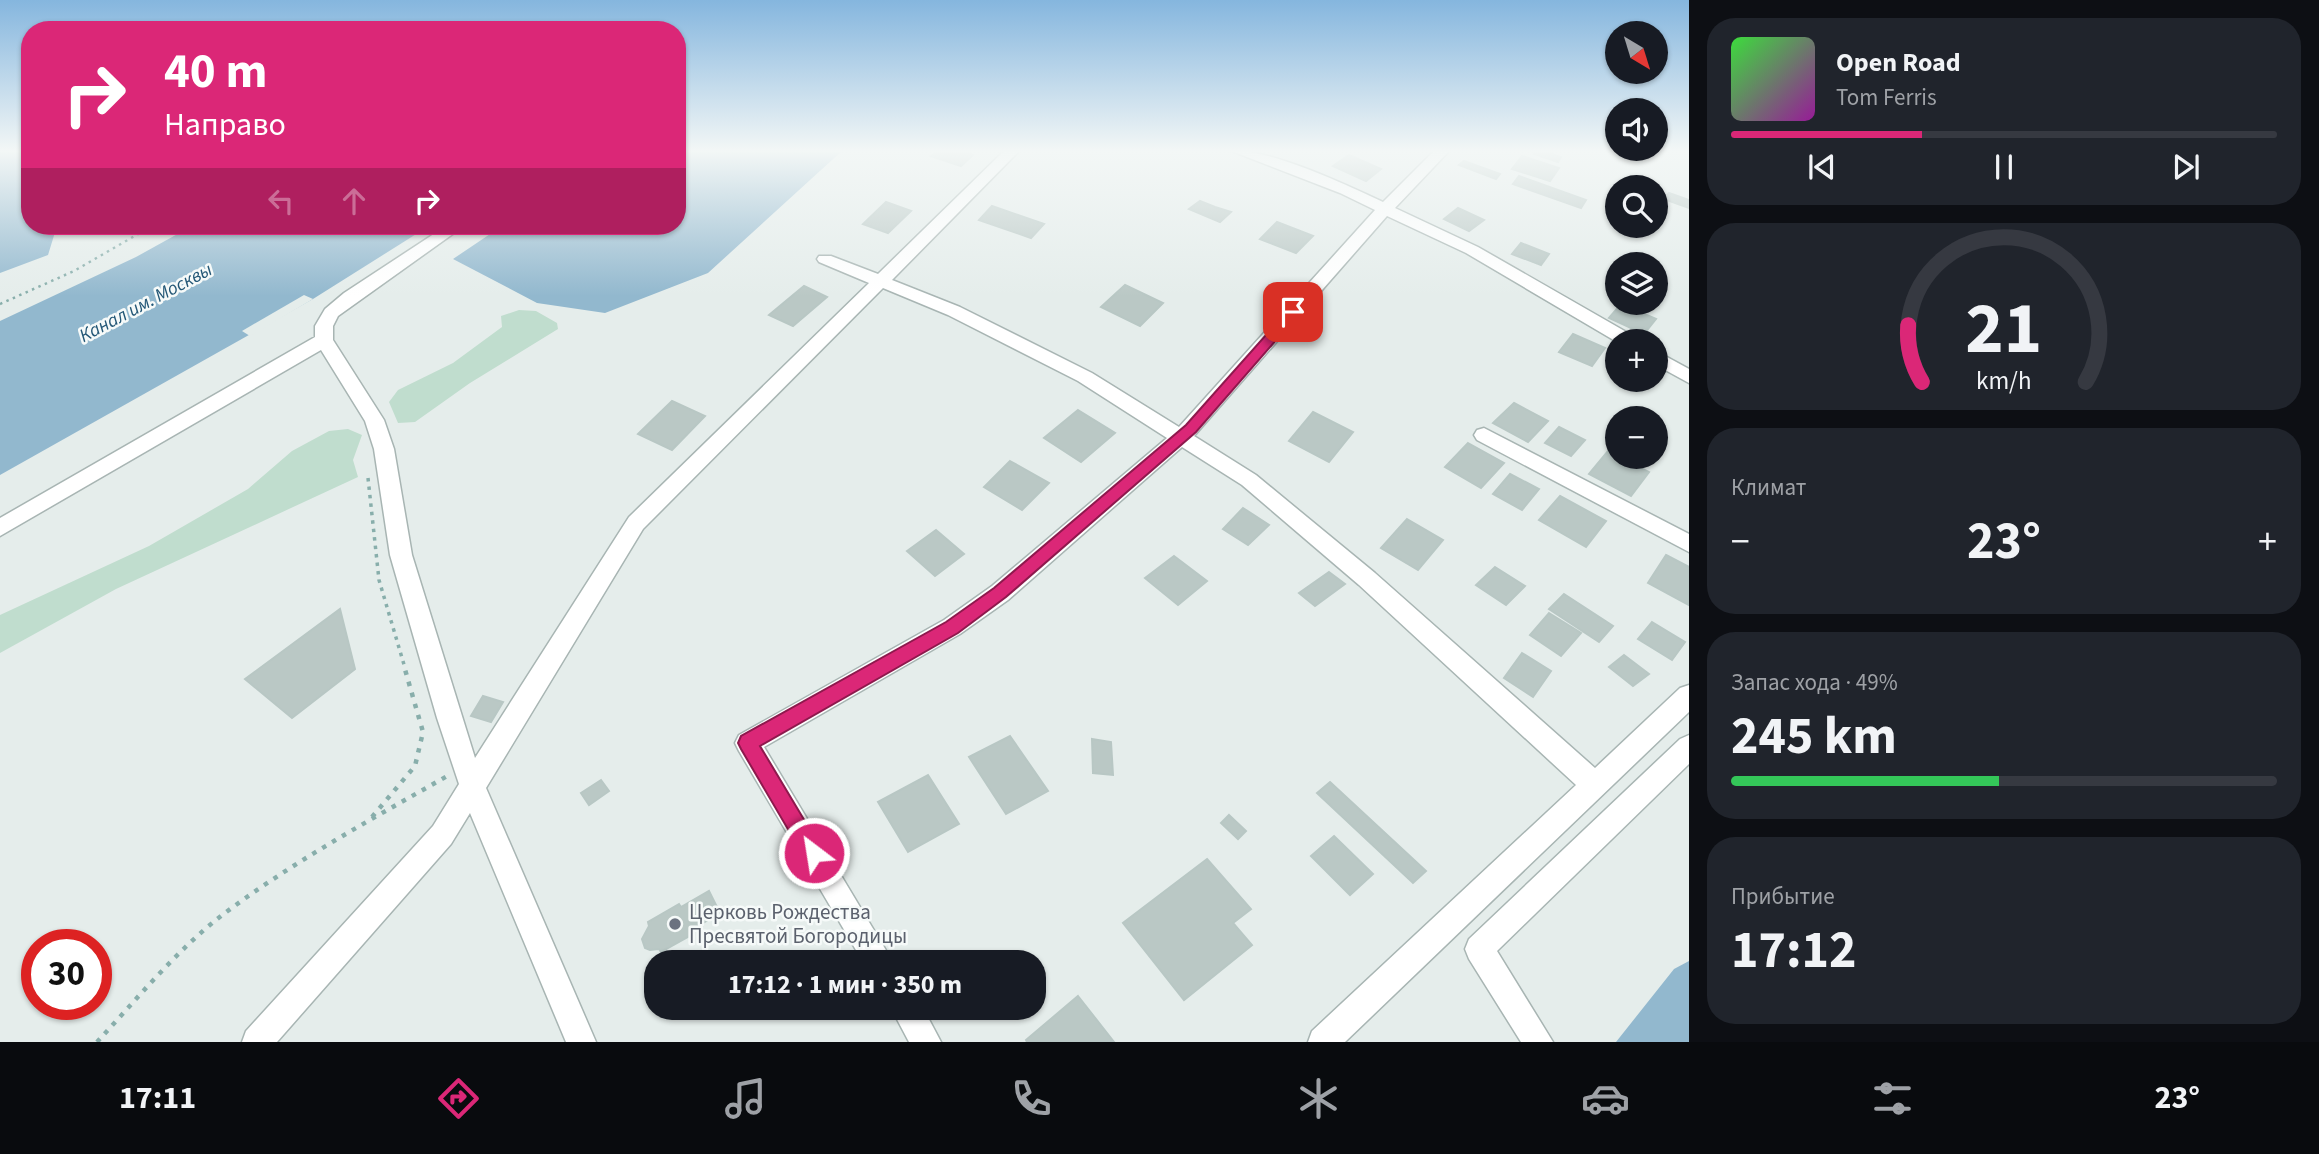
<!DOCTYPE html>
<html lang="ru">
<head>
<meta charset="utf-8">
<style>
	:root { --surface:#171b24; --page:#20242c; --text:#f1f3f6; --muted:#9ea1a6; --line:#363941; --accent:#db2777 }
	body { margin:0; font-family:"Source Sans 3",sans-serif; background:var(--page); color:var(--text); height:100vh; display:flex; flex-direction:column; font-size:26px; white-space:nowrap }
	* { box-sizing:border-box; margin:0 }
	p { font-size:23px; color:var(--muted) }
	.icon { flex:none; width:38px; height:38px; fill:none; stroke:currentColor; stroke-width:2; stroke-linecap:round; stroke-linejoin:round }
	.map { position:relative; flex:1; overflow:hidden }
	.panel { display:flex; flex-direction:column; gap:18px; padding:18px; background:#0d0f14; width:630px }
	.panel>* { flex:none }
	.banner { position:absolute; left:21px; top:21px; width:665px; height:214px; border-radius:28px; box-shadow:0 2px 5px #0004; background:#db2777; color:#fff; overflow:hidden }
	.needle { width:46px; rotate:142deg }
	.fabs { position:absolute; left:1605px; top:21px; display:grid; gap:14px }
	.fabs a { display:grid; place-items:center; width:63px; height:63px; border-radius:50%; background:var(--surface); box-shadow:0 2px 5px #0004; font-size:35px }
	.speed { position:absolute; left:21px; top:929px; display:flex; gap:14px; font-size:35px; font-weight:700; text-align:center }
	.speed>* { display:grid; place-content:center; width:91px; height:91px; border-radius:50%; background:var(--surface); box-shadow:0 2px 5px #0004; line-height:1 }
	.speed .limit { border:10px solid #d22; background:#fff; color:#111 }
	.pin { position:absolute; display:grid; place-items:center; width:60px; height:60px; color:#fff; margin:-30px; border-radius:14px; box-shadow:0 4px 10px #0006 }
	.me { position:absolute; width:77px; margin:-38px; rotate:329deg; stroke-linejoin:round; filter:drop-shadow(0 0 5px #0008) }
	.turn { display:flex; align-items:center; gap:24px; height:147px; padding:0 28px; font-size:32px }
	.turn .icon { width:91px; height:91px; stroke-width:2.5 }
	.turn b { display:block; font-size:49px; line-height:60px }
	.lanes { display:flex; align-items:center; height:66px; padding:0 28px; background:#0003; justify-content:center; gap:35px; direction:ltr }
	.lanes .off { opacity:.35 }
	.big { font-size:52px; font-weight:700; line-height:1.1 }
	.panel .tile { flex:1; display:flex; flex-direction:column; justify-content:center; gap:10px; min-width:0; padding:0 24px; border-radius:28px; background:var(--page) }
	.panel .dial { align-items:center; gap:0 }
	.dial svg { height:182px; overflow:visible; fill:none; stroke:var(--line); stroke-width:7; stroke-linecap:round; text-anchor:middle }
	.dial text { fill:var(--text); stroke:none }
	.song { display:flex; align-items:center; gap:21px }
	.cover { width:84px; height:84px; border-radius:10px; background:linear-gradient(135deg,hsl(120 70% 55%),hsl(300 70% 35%)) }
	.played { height:7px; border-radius:4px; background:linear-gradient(90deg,var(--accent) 35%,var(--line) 35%) }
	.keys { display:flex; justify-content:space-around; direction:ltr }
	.heat { display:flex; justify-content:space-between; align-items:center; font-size:38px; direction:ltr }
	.charge { height:10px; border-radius:5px; background:linear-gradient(90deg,#34c759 49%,var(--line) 0) }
	.trip { position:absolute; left:644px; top:950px; width:402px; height:70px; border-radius:28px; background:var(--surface); box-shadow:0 2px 5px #0004; font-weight:700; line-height:70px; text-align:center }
	.dock { display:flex; height:112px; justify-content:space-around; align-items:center; background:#090b0e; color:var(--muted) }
	.dock .icon { width:49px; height:49px }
	.dock .on { color:var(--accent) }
	.dock b { font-size:32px; color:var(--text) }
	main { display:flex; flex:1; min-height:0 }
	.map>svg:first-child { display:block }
</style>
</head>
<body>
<main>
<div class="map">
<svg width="1689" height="1042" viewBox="0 0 1689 1042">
	<rect width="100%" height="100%" fill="#e5edeb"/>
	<path fill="#c0ddce" d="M519,310L536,311L557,323L558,329L470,383L415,422L398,423L389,402L398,390L453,363L502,327L501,316Z
		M348,429L362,435L353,460L358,477L116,589L0,653V615L149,546L248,489L292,451L329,431Z"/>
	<path fill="#92b8ce" d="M0,150H30V226H62L56,229L48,255L0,273Z
		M677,150H843L708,273L605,313L537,303L453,259L502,226H677Z
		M192,226H429L313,299L0,475V321L136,257Z
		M1689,961V1042H1616L1674,969Z"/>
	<path fill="#e5edeb" d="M304,295L313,299L250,336L242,331Z"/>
	<path fill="#bac8c5" stroke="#b8c7c4" stroke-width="2" d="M938,150H959L973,155L961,166L931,156Z
		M1539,150L1561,157L1558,162L1534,154Z
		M1349,155L1381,169L1366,181L1333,166Z
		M1522,156L1559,168L1550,181L1512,169Z
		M1464,161L1500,174L1496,179L1459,165Z
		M1519,176L1586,200L1581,208L1513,184Z
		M1669,193L1689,200V208L1664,199Z
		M1200,201L1215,207L1231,212L1220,222L1189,209Z
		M886,202L911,211L888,233L863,224Z
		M992,206L1044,224L1031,238L979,220Z
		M1458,208L1484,220L1469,231L1444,219Z
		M1277,222L1313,236L1296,253L1260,239Z
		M1521,243L1549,254L1541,265L1512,254Z
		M1125,285L1163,303L1140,326L1101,307Z
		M804,286L827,297L793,326L769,315Z
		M1621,304L1656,319L1644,334L1609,318Z
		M1573,334L1605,348L1592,366L1559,352Z
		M672,401L705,416L672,450L638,434Z
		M1514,403L1548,421L1528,442L1493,423Z
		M1078,410L1115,433L1081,462L1044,438Z
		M1313,412L1353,432L1329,462L1289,441Z
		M1559,427L1585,440L1571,456L1545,443Z
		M1468,443L1504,463L1481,488L1445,467Z
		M1608,451L1649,472L1631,496L1589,474Z
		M1010,461L1049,483L1022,510L984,487Z
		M1510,474L1539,489L1522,510L1493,494Z
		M1560,496L1606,521L1586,547L1539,520Z
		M1243,508L1269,525L1248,545L1223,529Z
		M1407,519L1443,540L1418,570L1381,548Z
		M936,530L964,554L935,576L907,551Z
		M1666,555L1689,567V605L1648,583Z
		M1174,556L1207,581L1178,605L1145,578Z
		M1495,567L1525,586L1506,605L1476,585Z
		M1329,572L1345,584L1315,606L1299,593Z
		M1564,594L1613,626L1599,642L1549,609Z
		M340,609L355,669L292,718L245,679Z
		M1549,613L1581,633L1561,656L1530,635Z
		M1652,622L1685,642L1672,660L1638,639Z
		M1522,653L1551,671L1533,697L1504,678Z
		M1624,655L1649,674L1633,686L1609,667Z
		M483,696L503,702L491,722L471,716Z
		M1010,736L1048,791L1006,814L969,757Z
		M1092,739L1111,742L1113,775L1093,773Z
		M928,775L959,824L908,852L878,802Z
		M601,780L609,791L589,805L581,793Z
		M1330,782L1426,871L1413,883L1317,793Z
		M1229,815L1246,831L1238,839L1221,823Z
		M1334,836L1373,874L1350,895L1311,856Z
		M1207,859L1251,909L1233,923L1252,945L1184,1000L1123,923Z
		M709,891L720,913L691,930L693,934L661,952L659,949L650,950L645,948L642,939L649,926L648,922L679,904L681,907Z
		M1078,996L1114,1042H1027L1026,1040Z"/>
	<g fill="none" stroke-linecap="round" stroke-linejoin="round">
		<g stroke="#a8b5b3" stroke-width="3">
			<path id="minor" d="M1005,150H1020L892,280L960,307L1092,373L1179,427L1375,210L1340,193L1229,150C1273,150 1342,183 1383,202L1435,150H1450L1395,208L1478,247L1635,337L1638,341L1617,342L1466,253L1387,216L1194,436L1256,475L1375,573L1595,768L1680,688L1689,685V712L1345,1042H1308L1312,1031L1576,785L1359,585L1242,485L1182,447L1008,600L960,634L764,747L893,962H863L739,751L735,743L739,735L944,620L992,586L1167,438L1078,381L948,315L883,288L643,529L486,788L596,1042H566L470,813L451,844L277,1042H242L246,1031L433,826L459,784L437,718L390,555L374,449L365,421L321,350L0,536V518L315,337V326L325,309L344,293L446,226H464L338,316L333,326V340L384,420L394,449L412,555L475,758L629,517L869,283L819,262L817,259L819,256H831L878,274Z
				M1656,351L1689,369V383L1656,365Z
				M1484,428L1689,534V552L1477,440L1474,435L1477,430Z
				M1689,735V764L1497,951L1553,1042H1521L1469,959L1465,949L1469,939L1680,739Z
				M891,1008H923L941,1042H909Z"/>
		</g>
		<path stroke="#88aeab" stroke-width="2.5" stroke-dasharray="2.5 4.5" stroke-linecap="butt" d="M0,304L74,271L152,226"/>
		<path stroke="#88aeab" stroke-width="3.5" stroke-dasharray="3.5 5" stroke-linecap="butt" d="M368,478L379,580L405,668"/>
		<path stroke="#88aeab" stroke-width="4.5" stroke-dasharray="4.5 7" stroke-linecap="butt" d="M372,817L415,766L423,732L404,666
			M97,1042C135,1001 177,950 221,916C292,862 372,819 449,775"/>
		<use href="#minor" fill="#fff" fill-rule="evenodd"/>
	</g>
	<linearGradient id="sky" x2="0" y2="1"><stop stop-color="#85b6de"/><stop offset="0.51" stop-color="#f3f7f6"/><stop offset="1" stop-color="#f3f7f6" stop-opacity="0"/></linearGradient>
	<rect width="1689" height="296" fill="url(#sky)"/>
	<path fill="#db2777" stroke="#8e194d" stroke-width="2" d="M1293,308L1298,309V315L1196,432L1006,597L958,633L760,746L824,853L821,860L814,863L806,860L741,749L738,743L741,736L946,622L994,588L1186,425L1289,309Z"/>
	<circle fill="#6b7280" stroke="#f6faf9" stroke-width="2.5" cx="675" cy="924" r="7"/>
	<g text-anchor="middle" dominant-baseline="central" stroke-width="5" stroke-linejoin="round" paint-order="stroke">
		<g font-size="19" font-style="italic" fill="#235776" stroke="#f6faf9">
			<text transform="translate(146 303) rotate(-28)">Канал им. Москвы</text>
		</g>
		<g font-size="21" fill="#5b616d" stroke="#f6faf9" text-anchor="start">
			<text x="689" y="912">Церковь Рождества<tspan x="689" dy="24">Пресвятой Богородицы</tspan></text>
		</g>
	</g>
</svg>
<div class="fabs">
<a><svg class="needle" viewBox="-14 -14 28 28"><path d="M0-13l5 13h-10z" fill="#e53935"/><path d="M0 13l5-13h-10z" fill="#9ea1a6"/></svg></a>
<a><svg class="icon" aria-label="sound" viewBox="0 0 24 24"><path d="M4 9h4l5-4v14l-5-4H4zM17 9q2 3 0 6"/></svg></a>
<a><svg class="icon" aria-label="search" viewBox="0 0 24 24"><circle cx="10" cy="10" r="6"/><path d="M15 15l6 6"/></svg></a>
<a><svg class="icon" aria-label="layers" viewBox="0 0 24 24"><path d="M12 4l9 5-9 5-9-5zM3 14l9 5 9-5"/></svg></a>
<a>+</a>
<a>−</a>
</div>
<div class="speed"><div class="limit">30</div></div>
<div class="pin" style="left:1293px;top:312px;background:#d93025"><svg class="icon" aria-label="arrive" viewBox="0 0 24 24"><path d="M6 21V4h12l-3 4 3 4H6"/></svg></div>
<svg class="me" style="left:814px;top:853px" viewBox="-20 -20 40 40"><circle r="17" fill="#db2777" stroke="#fff" stroke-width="3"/><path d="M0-11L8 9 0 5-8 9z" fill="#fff"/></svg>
<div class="trip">17:12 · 1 мин · 350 m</div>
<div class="banner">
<div class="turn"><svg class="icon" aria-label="right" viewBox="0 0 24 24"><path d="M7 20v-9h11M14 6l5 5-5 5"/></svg><div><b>40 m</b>Направо</div></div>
<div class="lanes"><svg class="icon off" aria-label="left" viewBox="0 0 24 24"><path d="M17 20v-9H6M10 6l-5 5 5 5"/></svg><svg class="icon off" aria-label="ahead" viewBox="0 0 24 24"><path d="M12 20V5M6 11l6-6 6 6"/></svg><svg class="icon" aria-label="right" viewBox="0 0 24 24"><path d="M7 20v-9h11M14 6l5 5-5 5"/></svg></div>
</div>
</div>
<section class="panel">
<div class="tile">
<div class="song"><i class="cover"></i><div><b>Open Road</b><p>Tom Ferris</p></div></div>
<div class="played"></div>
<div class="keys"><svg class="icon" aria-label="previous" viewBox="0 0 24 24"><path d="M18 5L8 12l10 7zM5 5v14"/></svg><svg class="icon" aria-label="pause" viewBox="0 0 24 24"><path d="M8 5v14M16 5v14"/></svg><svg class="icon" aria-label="next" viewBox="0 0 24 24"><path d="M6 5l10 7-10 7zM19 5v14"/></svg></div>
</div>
<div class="tile dial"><svg viewBox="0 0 100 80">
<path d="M14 69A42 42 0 1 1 86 69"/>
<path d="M14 69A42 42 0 0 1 8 44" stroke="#db2777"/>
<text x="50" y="56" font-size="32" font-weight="700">21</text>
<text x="50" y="72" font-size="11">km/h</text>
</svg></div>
<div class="tile"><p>Климат</p>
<div class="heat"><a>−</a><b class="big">23°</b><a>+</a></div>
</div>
<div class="tile"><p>Запас хода · 49%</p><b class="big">245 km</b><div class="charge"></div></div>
<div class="tile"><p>Прибытие</p><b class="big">17:12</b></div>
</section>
</main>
<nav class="dock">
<b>17:11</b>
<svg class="icon on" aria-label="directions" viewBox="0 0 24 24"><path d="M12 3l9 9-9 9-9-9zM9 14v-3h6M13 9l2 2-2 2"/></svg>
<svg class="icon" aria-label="music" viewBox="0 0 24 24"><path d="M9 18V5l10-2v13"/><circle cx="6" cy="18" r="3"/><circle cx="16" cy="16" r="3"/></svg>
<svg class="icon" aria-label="phone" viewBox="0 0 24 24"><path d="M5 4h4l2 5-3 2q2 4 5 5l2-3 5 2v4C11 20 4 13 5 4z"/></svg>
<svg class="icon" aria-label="climate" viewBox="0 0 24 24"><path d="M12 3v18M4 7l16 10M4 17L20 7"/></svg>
<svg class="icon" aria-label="car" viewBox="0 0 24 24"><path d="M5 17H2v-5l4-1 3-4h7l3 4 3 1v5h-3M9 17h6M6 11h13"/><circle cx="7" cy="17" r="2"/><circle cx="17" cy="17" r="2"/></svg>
<svg class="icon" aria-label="filters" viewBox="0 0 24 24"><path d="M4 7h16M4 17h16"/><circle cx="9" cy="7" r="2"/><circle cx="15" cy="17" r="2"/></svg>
<b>23°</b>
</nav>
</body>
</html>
